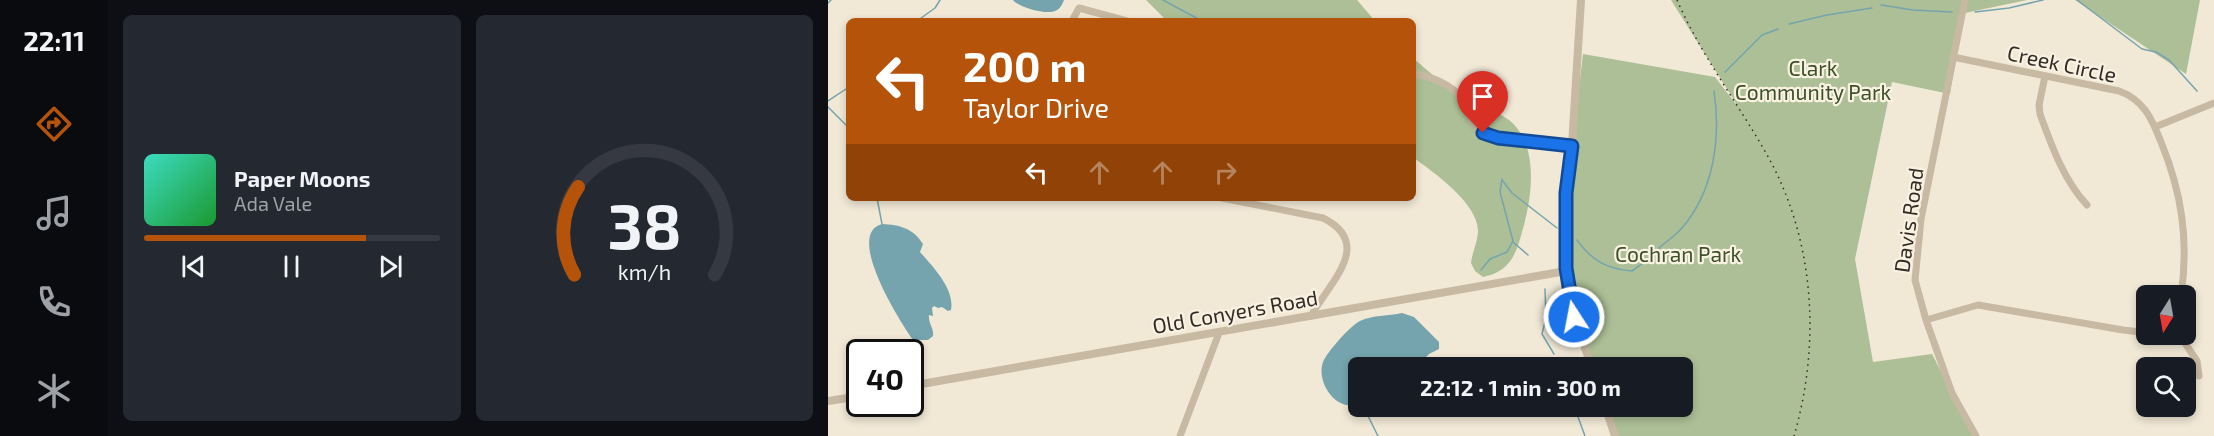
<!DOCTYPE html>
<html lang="en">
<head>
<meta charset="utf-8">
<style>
	:root { --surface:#171b24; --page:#242831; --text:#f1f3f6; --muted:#9ea1a6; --line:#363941; --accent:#b45309 }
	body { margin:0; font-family:"Exo 2",sans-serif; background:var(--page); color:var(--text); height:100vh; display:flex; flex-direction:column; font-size:22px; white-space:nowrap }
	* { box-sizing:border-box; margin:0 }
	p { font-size:20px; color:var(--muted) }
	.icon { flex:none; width:33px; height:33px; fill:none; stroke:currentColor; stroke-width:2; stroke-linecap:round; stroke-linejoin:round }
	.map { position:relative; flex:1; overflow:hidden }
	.details { display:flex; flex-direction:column; gap:15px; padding:15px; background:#0d0f14; width:720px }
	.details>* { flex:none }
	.guide { position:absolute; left:18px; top:18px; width:570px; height:183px; border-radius:9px; box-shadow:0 3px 9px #0003; background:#b45309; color:#fff; overflow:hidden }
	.needle { width:39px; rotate:191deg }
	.controls { position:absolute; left:1308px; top:285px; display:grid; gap:12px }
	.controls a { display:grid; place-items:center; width:60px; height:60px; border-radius:9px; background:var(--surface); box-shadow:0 3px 9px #0003; font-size:30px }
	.speed { position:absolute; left:18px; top:339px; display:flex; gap:12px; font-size:30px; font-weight:700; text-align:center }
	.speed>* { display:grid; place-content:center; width:78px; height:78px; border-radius:50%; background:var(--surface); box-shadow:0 3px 9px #0003; line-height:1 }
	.speed .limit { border:3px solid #111; border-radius:9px; background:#fff; color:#111 }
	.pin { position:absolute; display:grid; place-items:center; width:51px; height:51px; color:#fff; margin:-62px -26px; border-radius:50% 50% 50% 0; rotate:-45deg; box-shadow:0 0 6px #0007 }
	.pin .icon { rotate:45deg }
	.me { position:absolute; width:66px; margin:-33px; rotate:349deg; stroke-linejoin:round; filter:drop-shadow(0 0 4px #0008) }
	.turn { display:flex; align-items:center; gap:21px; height:126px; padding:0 18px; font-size:27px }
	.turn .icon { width:78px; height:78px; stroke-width:2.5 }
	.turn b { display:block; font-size:42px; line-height:51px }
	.lanes { display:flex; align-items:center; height:57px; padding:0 18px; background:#0003; justify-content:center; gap:30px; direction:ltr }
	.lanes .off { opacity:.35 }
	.details .tile { flex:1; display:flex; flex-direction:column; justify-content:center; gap:9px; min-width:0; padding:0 21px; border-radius:9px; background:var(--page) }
	.details .dial { align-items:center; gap:0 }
	.dial svg { height:156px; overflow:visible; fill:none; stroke:var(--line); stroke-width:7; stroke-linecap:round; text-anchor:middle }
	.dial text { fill:var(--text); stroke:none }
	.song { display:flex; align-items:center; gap:18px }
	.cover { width:72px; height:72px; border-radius:9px; background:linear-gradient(135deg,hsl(170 70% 55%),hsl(130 70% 35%)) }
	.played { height:6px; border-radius:3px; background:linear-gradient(90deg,var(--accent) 75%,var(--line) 75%) }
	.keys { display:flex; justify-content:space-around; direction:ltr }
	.details .tiles { flex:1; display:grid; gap:15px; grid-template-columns:repeat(2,1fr) }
	.trip { position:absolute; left:520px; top:357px; width:345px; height:60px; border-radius:9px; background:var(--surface); box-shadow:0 3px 9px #0003; font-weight:700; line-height:60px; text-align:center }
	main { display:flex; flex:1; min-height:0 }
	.tabs { display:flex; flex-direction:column; width:108px; justify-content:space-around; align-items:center; background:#090b0e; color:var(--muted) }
	.tabs .icon { width:42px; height:42px }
	.tabs .on { color:var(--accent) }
	.tabs b { font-size:27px; color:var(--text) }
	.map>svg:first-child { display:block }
</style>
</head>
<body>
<main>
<nav class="tabs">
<b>22:11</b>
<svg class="icon on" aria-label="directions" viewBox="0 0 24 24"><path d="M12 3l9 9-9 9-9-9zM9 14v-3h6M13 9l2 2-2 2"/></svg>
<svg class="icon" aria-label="music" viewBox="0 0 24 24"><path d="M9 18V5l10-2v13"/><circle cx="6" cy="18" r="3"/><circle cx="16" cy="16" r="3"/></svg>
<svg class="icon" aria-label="phone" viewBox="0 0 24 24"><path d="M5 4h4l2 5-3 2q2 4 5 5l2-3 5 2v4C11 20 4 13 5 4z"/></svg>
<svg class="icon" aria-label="climate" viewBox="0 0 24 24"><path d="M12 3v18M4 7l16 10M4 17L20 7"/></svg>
</nav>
<section class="details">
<div class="tiles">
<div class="tile">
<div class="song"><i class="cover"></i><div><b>Paper Moons</b><p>Ada Vale</p></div></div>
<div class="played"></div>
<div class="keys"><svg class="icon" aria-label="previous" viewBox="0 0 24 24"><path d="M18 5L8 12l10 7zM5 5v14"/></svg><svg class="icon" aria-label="pause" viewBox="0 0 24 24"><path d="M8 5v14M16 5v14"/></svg><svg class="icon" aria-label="next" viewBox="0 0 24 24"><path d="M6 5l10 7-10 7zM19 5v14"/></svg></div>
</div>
<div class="tile dial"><svg viewBox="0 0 100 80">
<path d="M14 69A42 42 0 1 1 86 69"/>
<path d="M14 69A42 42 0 0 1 16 24" stroke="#b45309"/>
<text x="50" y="56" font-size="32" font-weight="700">38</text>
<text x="50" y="72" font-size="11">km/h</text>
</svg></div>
</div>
</section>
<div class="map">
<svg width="1386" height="436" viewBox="0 0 1386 436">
	<rect width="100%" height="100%" fill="#f1e8d6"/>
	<path fill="#acbf96" d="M318,0H529L547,21H339Z
		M843,0H1137L1122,94L1064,82L1027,259L1045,362L1104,354L1146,436H784L774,407L855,406V368L761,367L734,272L737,209L755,54L887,77L911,108Z
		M1140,0H1199L1137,13Z
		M1247,0H1372L1358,74Z
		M585,58C600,71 615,84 632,94C647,104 666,109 681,120C712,145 704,198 694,232C688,255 681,272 655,277L647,271L643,263C644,253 650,241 650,231C650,203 606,173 585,157Z"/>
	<path fill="#75a4ae" d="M185,0H236C234,5 232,9 227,11C218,15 190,7 185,0Z
		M54,224C72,225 85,228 95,244L92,252C105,267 127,289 123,310L120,311L114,307L110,308L106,306L104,308L105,316L101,315C100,323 106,328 105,336L100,340H85C73,323 16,234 54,224Z
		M574,313L586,317L611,342V349L601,354L589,367L531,368V396L528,397V405C507,410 488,382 495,362C499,352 523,325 532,321C544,315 561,316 574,313Z"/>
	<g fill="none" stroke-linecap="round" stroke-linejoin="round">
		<path stroke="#75a4ae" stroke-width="1.5" d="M335,0L374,21
			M1249,0L1314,49L1328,52L1341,60L1369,91
			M0,3L3,0
			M1053,5L1085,10L1124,12
			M1147,12L1181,8L1215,0
			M89,21L107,8L112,0
			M961,24L999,15L1044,8
			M897,72L934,35L950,29
			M0,101L21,87
			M0,107L21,128
			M674,180L684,193L729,228
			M49,198L54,224
			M749,240C764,261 779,269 804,271C815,264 823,256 832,247C839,241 847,236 853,229C886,192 893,138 886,91
			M685,242L700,255
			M653,270L662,259L679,252L685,241L672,192L674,179
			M717,289L718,318L714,334L726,354
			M535,406L550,436
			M746,406L757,436"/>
		<path stroke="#c8b9a2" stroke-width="7" d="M1137,0L1093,219L1087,280L1098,320L1124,393L1148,436
			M244,21L251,8L299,21
			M1125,57L1291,91C1316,100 1324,119 1333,142C1354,193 1361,241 1353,296
			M585,73C602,77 623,83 634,99C641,110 643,127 656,134C672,142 723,143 744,146
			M1217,76L1211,105L1212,114C1223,144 1236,181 1259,205
			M1327,127L1386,103
			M394,198L495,218C547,244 501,283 483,316
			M1098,320L1150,305L1295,330L1312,332L1318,330
			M1351,334L1369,361L1371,376
			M352,436L391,333"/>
		<path stroke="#c8b9a2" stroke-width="8" d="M753,0L744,146L738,193V271L746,317L764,368
			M82,386L738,271
			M0,401L32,396
			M777,406L787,436"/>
		<path stroke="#332b25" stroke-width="1.5" stroke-dasharray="1.5 4.5" stroke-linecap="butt" d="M849,0C873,55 909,102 938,153C987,239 993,343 966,436"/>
	</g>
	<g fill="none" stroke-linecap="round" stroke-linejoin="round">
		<g stroke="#114b97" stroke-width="15">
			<path id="route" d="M655,133L670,138L744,146L738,193V268L746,317"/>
		</g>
		<use href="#route" stroke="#1a73e8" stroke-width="10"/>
	</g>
	<g text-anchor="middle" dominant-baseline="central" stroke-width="4.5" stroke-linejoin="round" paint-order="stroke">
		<g font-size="21" fill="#332b25" stroke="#f9f1e2">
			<text transform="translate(1234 63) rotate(12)">Creek Circle</text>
			<text transform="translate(1080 220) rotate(-82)">Davis Road</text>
			<text transform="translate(407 311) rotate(-10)">Old Conyers Road</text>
		</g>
		<g font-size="21" fill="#3d5128" stroke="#f9f1e2">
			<text x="985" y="67">Clark<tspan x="985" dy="24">Community Park</tspan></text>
			<text x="850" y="253">Cochran Park</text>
		</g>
	</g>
</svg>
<div class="controls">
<a><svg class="needle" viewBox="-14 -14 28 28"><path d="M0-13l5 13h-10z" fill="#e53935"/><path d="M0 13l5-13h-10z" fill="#9ea1a6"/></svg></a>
<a><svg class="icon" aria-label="search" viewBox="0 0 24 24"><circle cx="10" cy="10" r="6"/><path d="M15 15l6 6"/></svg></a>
</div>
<div class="speed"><div class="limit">40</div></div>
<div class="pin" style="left:655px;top:133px;background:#d93025"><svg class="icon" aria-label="arrive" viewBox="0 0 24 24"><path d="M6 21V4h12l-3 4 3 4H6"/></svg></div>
<svg class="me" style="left:746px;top:317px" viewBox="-20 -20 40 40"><circle r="17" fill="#1a73e8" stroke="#fff" stroke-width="3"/><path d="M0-11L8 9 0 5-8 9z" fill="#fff"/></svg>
<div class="trip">22:12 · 1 min · 300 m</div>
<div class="guide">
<div class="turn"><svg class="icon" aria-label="left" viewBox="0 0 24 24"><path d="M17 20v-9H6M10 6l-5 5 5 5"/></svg><div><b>200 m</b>Taylor Drive</div></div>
<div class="lanes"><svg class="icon" aria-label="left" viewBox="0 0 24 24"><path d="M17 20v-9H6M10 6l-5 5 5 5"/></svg><svg class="icon off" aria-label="ahead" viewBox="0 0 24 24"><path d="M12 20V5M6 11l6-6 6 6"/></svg><svg class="icon off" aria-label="ahead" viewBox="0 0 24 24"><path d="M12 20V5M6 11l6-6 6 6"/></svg><svg class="icon off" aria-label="right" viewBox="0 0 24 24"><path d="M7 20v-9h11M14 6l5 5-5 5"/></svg></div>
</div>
</div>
</main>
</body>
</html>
